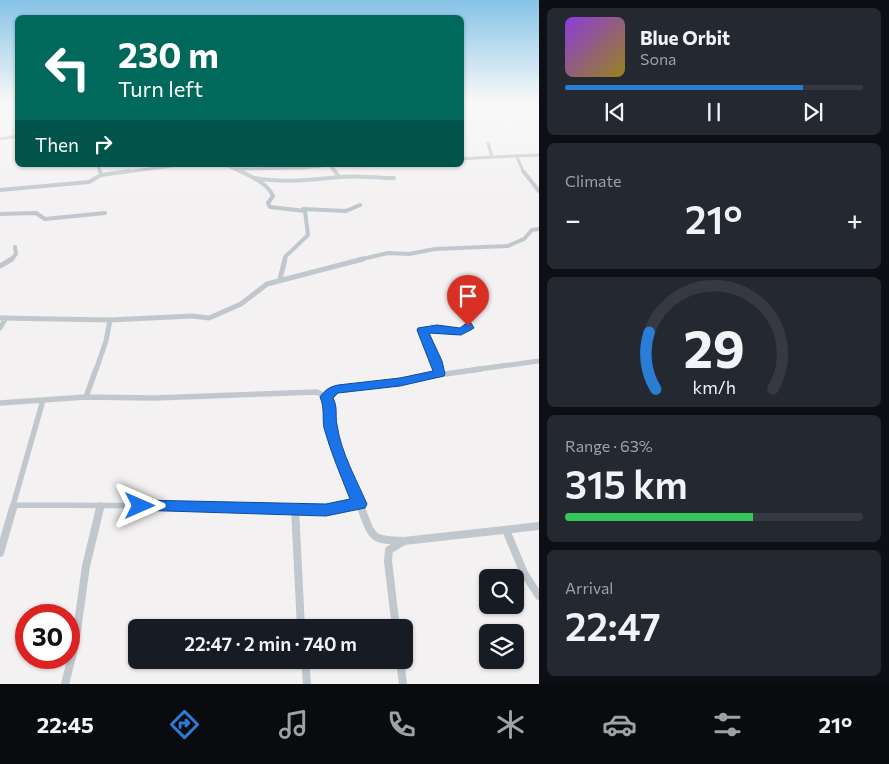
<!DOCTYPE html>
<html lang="en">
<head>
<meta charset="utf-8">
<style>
	:root { --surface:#171b24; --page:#242831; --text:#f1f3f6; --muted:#9ea1a6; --line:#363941; --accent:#297dd4 }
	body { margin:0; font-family:Commissioner,sans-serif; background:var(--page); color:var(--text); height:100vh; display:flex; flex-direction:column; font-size:19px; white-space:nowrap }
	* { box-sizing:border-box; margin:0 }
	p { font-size:16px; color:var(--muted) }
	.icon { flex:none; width:28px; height:28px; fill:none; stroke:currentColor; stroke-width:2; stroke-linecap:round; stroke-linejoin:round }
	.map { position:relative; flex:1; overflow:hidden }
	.panel { display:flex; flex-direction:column; gap:8px; padding:8px; background:#0d0f14; width:350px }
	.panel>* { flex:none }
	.hud { position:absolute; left:15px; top:15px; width:449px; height:152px; border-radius:8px; box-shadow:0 1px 4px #0004; background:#00695c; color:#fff; overflow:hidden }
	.buttons { position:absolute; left:479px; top:569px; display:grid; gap:10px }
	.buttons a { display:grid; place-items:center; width:45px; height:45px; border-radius:8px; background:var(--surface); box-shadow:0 1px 4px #0004; font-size:25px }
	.speed { position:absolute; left:15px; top:604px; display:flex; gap:10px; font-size:25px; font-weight:700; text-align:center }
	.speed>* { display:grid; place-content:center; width:65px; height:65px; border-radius:50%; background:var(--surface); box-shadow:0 1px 4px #0004; line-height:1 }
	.speed .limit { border:8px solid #d22; background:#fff; color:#111 }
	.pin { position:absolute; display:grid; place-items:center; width:42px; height:42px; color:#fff; margin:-51px -21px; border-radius:50% 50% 50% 0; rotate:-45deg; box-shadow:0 0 5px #0007 }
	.pin .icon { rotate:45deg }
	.me { position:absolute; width:55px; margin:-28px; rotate:90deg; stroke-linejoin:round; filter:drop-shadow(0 0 4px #0008) }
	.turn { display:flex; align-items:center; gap:18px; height:105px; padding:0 20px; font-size:22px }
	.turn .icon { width:65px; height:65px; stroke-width:2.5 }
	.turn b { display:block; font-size:35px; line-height:42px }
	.then { display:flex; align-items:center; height:48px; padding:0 20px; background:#0003; gap:10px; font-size:19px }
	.big { font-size:38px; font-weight:600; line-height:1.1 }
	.panel .card { flex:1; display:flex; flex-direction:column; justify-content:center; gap:8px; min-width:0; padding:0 18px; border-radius:8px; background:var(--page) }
	.panel .dial { align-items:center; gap:0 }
	.dial svg { height:130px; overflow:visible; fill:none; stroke:var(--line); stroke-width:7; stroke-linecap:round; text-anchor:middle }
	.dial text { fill:var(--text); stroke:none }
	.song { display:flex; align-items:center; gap:15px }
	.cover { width:60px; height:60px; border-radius:8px; background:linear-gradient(135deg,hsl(270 70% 55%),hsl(50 70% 35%)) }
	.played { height:5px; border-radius:2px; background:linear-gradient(90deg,var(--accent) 80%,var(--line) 80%) }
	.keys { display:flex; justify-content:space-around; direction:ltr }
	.heat { display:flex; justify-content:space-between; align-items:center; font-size:28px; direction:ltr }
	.charge { height:8px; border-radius:4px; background:linear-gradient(90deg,#34c759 63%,var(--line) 0) }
	.trip { position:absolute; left:128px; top:619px; width:285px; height:50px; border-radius:8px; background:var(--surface); box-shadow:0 1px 4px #0004; font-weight:600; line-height:50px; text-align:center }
	.tabs { display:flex; height:80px; justify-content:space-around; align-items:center; background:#090b0e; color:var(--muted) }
	.tabs .icon { width:35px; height:35px }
	.tabs .current { color:var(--accent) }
	.tabs b { font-size:22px; color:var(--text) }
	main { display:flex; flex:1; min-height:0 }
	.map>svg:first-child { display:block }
</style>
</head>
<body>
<main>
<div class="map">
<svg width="539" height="684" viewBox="0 0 539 684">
	<rect width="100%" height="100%" fill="#f3f1f1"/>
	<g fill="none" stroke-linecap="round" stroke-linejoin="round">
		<path stroke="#c0c8ce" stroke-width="3" d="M510,103H536
			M0,139L18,136
			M492,157L539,155
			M517,157L524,173
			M461,159L492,157L488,143
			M98,165L100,173
			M226,165L243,173
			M330,165L336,173
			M234,169L302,168L329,165
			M119,173L178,165"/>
		<path stroke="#c0c8ce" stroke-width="4" d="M100,171L101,175
			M240,171C252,177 267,183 273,196L268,203L270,207L305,211L308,235L285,257V260
			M335,171L339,177
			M523,171L539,191
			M255,178C283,183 312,180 340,177C357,175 376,178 394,178
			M0,190L89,182L101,175L129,171
			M303,209L346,211L360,205
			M0,214L36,213L45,219L105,213
			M11,260L16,254L15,247
			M358,260L388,253L409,254L435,249L508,246L524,239L532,230L539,229"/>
		<path stroke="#c0c8ce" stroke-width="5" d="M0,266L12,259
			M280,279L285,259
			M0,318L110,320L192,316L209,318L241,304L267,284L363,259
			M0,328L6,318
			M96,370L106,341L110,320
			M438,370L422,330L457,332L469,329L467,326
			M472,370L539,361"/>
		<path stroke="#c0c8ce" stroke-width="5.5" d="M96,369L86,397L154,398L317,392L327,397C331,407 328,417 331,428C338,456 350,483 361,509
			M438,369L439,374
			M327,397L332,391L338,389L481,369
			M0,403L86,397
			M13,505L218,506L309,509
			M12,509L43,400
			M100,509L101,505
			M330,509L359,504"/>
		<path stroke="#c0c8ce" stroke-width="8" d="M275,508L326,510L336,508
			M295,508L301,628
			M361,508C373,538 370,540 404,541
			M506,530L524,573L539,596
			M0,553L13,508
			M396,628L388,561L389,550L404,541L539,526
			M305,660L307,684
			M400,660L403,684
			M65,684L75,645L86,566L100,508"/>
	</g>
	<linearGradient id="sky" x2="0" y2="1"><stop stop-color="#86c3e7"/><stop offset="0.52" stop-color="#faf9f9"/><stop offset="1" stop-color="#faf9f9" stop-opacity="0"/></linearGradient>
	<rect width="539" height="198" fill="url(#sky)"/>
	<path fill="#1a73e8" stroke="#114b97" d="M468,322L471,323L474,328L461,335L429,333L442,361L445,374L444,376L400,386L338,393L333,398C338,407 335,415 337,425C341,452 356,479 367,504L365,508L326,516L135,510L133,506L135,501L140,500L326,504L350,499C341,476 331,453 324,428C322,418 325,408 320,397C325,390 329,387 338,385L400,378L433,371L417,330L418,328L437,325L460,328Z"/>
</svg>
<div class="buttons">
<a><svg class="icon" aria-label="search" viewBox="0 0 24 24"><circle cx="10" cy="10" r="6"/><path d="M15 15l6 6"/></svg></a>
<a><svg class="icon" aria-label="layers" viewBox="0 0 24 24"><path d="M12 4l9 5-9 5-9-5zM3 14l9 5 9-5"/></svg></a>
</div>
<div class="speed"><div class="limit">30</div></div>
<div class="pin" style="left:468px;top:326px;background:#d93025"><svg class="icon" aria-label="arrive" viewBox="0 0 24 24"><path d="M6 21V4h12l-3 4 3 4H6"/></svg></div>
<svg class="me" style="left:140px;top:506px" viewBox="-20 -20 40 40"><path d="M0-17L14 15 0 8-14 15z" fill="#1a73e8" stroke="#fff" stroke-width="4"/></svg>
<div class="trip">22:47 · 2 min · 740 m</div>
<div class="hud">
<div class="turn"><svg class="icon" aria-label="left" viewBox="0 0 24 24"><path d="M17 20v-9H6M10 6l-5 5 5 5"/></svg><div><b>230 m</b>Turn left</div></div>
<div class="then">Then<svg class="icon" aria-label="right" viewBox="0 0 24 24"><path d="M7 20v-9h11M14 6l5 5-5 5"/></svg></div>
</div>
</div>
<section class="panel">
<div class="card">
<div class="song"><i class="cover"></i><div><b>Blue Orbit</b><p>Sona</p></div></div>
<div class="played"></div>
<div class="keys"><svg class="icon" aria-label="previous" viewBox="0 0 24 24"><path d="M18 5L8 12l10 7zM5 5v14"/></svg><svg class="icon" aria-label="pause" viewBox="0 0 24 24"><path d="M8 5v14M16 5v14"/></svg><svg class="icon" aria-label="next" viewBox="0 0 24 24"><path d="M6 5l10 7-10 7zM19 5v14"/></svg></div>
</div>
<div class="card"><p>Climate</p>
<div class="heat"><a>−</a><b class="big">21°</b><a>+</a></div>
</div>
<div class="card dial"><svg viewBox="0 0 100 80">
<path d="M14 69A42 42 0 1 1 86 69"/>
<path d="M14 69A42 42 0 0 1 10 34" stroke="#297dd4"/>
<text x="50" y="56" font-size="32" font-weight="700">29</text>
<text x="50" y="72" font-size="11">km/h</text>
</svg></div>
<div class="card"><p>Range · 63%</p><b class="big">315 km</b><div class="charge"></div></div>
<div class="card"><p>Arrival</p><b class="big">22:47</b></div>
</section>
</main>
<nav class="tabs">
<b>22:45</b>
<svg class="icon current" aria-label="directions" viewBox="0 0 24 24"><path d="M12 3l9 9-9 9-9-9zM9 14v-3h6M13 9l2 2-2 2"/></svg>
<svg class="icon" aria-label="music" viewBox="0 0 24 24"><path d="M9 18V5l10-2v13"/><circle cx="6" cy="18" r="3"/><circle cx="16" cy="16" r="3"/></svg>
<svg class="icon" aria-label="phone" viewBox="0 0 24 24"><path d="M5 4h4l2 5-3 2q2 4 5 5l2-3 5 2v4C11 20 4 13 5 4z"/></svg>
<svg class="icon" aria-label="climate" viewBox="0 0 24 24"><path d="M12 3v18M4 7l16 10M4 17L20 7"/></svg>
<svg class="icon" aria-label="car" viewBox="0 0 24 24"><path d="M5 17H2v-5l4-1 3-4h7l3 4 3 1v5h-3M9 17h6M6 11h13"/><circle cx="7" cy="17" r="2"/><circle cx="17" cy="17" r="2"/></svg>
<svg class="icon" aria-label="filters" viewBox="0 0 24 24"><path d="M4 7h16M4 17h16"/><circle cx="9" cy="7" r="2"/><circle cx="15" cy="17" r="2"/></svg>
<b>21°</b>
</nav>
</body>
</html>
